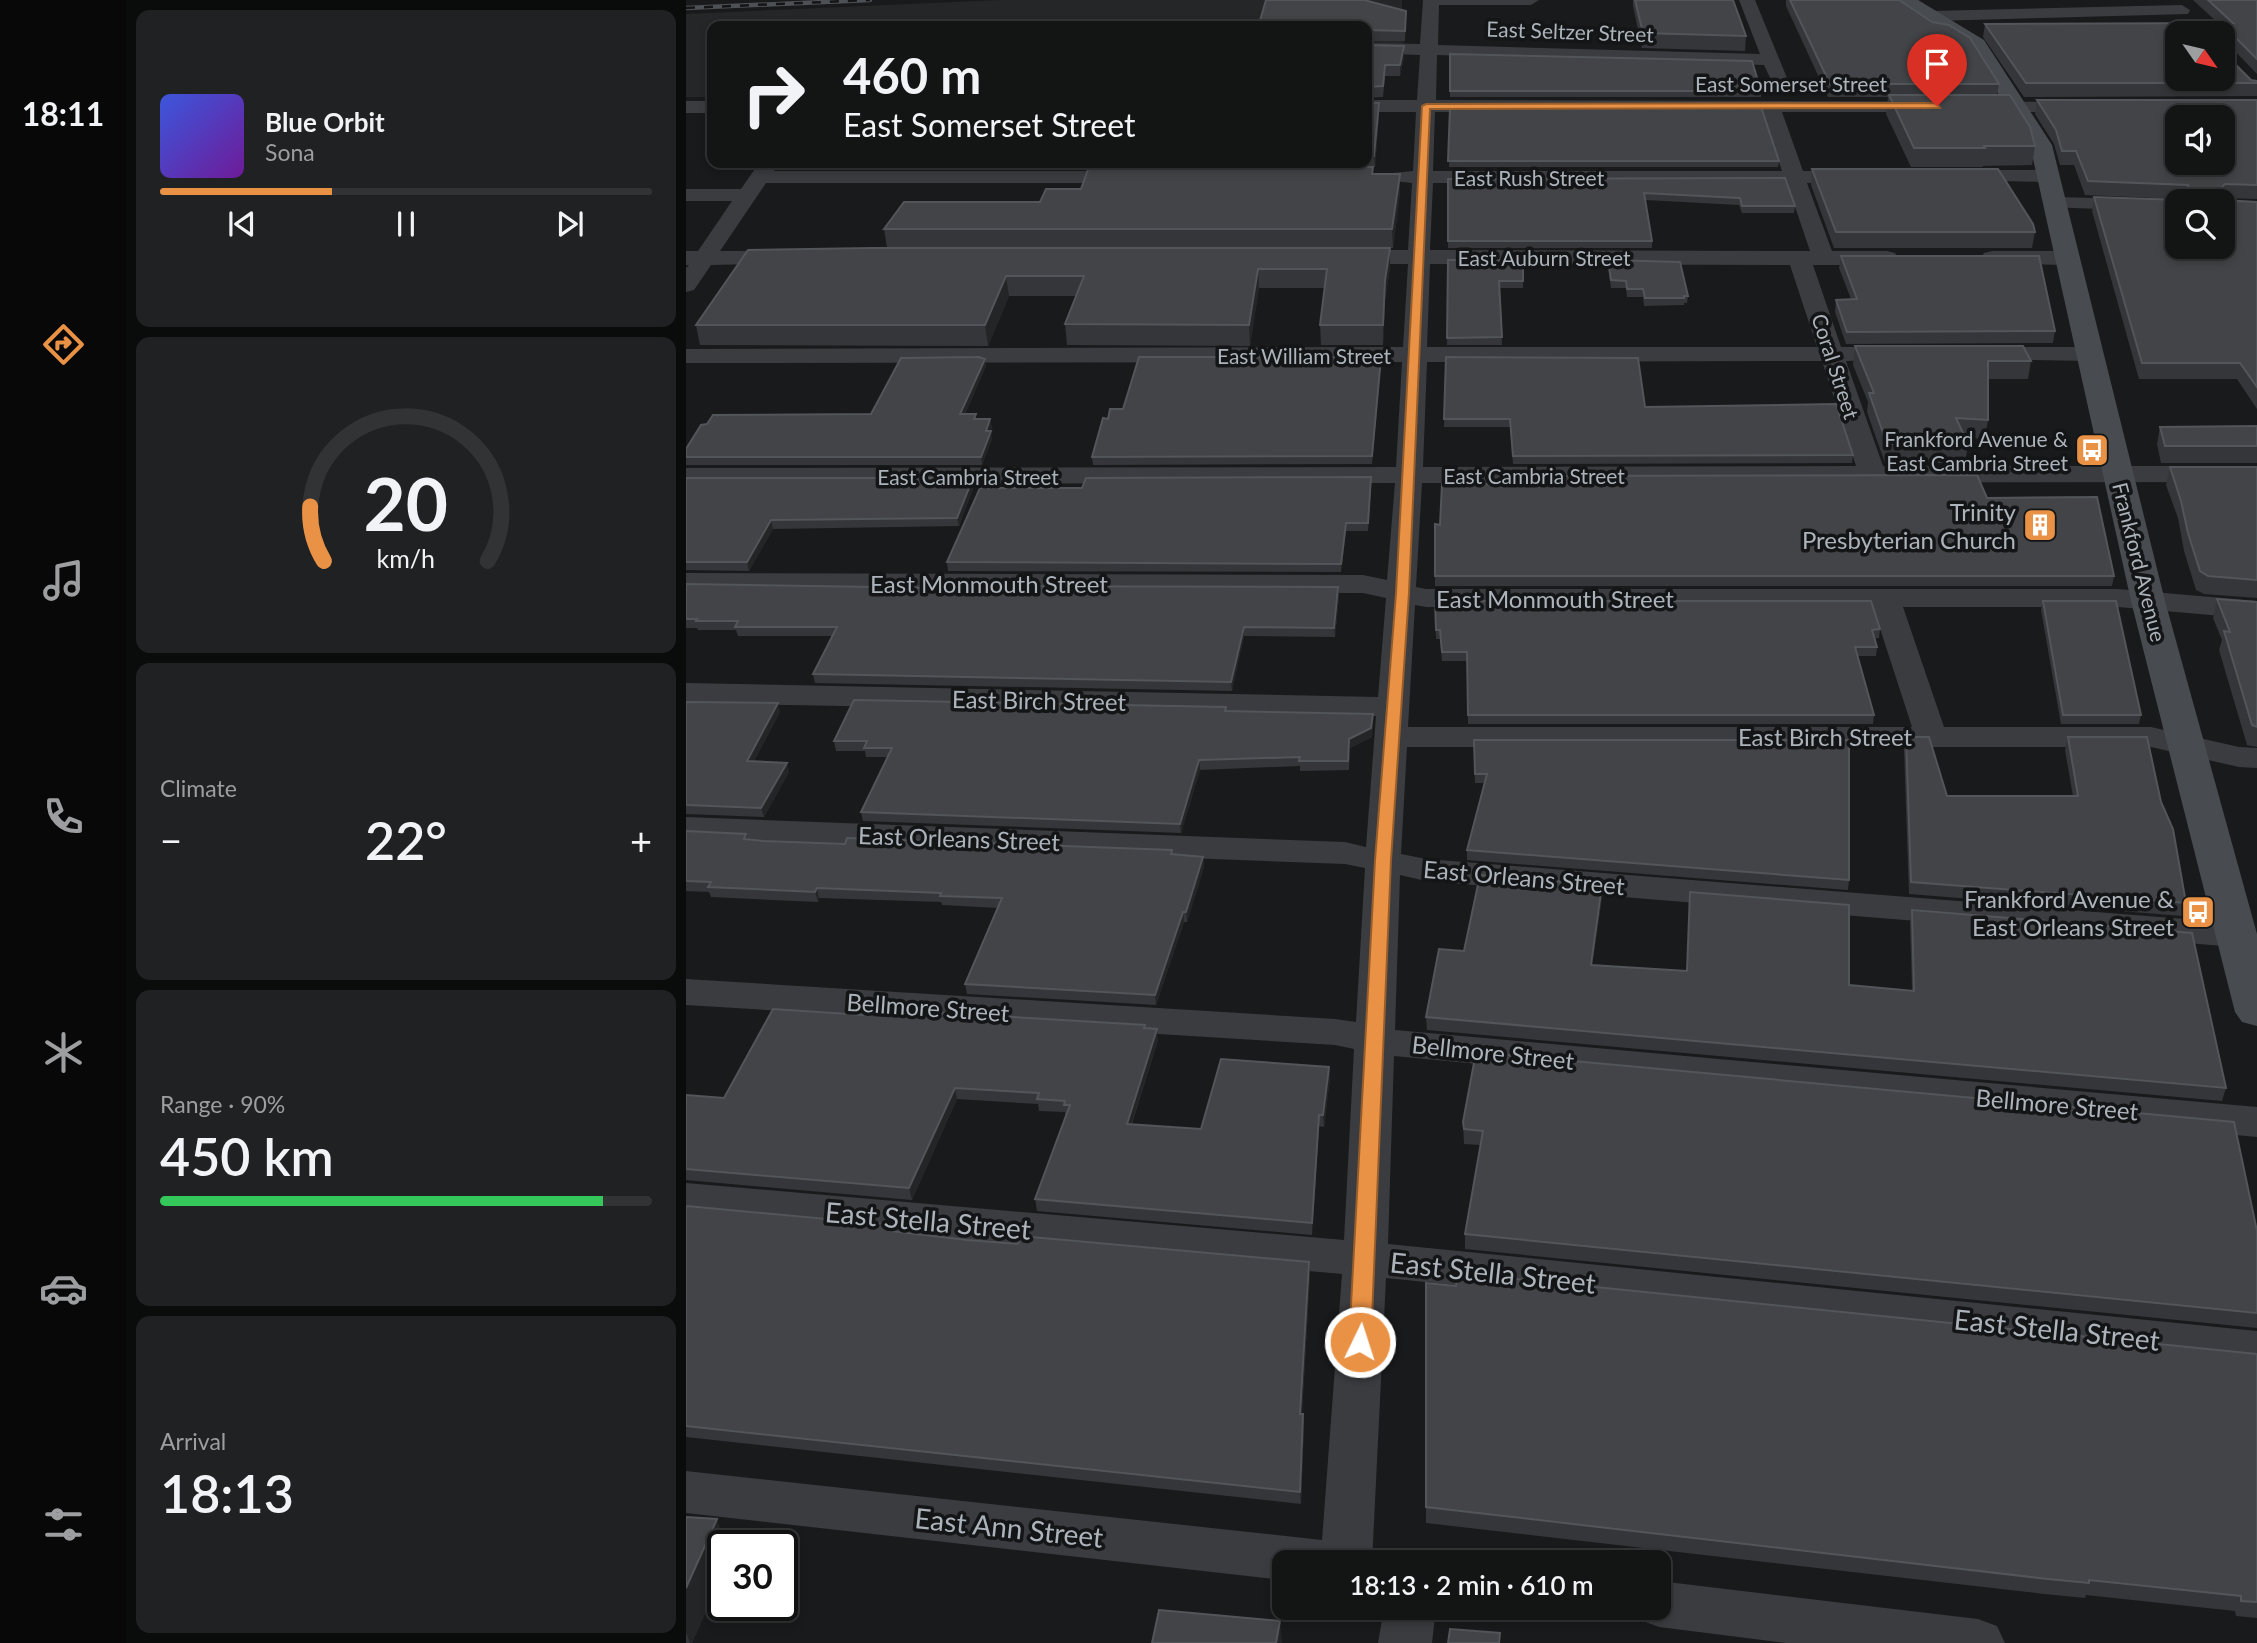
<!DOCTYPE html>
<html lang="en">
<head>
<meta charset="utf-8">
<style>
	:root { --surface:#131414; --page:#202122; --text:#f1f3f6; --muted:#9d9ea0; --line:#323334; --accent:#e99144 }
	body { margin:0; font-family:Lato,sans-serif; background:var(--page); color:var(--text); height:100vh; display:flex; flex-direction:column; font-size:26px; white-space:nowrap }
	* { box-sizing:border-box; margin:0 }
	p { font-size:23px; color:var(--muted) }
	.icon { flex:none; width:38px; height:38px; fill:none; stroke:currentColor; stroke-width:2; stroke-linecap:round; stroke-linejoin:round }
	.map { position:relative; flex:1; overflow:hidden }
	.drawer { display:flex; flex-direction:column; gap:10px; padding:10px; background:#0a0b0b; width:560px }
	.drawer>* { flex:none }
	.top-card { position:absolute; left:21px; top:21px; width:665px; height:147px; border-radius:14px; box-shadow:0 4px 10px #0003,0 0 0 2px var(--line); background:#131414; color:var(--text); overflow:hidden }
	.needle { width:46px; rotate:124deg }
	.tools { position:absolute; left:1479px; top:21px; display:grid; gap:14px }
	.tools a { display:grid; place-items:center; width:70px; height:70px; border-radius:14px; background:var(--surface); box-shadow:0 4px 10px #0003,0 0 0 2px var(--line); font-size:35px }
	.speed { position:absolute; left:21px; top:1530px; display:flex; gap:14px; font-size:35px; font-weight:700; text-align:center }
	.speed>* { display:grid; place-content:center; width:91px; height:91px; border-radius:50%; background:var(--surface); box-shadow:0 4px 10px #0003,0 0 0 2px var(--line); line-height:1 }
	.speed .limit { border:4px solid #111; border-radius:10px; background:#fff; color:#111 }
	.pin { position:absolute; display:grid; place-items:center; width:60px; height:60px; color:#fff; margin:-72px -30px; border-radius:50% 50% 50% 0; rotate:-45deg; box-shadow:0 0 7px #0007 }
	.pin .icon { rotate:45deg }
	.me { position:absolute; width:77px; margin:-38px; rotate:4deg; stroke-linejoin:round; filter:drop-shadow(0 0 5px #0008) }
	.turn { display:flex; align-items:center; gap:24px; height:147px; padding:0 21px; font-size:32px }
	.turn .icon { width:91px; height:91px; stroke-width:2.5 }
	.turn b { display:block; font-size:49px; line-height:60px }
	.big { font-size:52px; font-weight:600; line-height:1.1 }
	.drawer .card { flex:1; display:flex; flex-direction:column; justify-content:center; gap:10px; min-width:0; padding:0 24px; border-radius:14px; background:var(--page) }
	.drawer .dial { align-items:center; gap:0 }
	.dial svg { height:182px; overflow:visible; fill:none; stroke:var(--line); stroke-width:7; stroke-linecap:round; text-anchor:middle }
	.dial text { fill:var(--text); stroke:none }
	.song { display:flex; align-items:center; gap:21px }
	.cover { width:84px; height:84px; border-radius:10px; background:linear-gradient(135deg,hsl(230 70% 55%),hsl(280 70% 35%)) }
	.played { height:7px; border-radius:4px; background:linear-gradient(90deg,var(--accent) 35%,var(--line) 35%) }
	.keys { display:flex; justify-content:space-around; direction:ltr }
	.heat { display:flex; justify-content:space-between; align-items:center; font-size:38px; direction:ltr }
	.charge { height:10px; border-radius:5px; background:linear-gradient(90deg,#34c759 90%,var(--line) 0) }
	.trip { position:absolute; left:586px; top:1550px; width:399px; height:70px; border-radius:14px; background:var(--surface); box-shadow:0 4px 10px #0003,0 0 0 2px var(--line); font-weight:600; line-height:70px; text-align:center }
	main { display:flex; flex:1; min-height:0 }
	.tabs { display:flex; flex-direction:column; width:126px; justify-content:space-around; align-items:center; background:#080808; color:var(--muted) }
	.tabs .icon { width:49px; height:49px }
	.tabs .active { color:var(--accent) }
	.tabs b { font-size:32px; color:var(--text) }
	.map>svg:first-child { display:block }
</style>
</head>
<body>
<main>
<nav class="tabs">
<b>18:11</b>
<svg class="icon active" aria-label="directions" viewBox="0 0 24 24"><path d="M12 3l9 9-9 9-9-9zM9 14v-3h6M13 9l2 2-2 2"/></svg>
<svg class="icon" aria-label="music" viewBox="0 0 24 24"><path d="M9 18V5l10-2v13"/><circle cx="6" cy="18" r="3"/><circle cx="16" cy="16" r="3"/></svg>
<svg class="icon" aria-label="phone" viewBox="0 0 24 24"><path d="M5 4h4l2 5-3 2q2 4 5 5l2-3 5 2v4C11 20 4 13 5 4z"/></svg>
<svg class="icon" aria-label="climate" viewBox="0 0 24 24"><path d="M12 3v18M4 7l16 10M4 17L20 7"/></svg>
<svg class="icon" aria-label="car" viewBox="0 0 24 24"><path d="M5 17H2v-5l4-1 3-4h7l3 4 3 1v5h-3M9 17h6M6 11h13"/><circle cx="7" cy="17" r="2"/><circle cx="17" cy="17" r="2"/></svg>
<svg class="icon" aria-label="filters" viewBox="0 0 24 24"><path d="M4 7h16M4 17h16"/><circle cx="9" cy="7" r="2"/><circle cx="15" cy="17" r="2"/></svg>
</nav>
<section class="drawer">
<div class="card">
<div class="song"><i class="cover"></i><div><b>Blue Orbit</b><p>Sona</p></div></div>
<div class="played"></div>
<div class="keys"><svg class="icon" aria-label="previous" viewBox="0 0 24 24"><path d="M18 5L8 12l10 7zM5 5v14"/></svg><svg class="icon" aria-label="pause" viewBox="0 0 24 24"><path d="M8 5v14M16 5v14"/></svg><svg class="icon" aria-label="next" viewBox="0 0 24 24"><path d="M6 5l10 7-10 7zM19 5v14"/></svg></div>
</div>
<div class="card dial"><svg viewBox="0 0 100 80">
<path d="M14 69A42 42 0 1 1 86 69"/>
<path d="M14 69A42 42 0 0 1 8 45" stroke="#e99144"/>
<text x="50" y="56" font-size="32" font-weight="700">20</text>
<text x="50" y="72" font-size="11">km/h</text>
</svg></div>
<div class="card"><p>Climate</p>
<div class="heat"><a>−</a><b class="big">22°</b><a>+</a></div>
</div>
<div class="card"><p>Range · 90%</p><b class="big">450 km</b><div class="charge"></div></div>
<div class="card"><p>Arrival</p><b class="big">18:13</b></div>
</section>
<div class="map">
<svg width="1571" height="1643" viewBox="0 0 1571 1643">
	<rect width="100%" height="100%" fill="#191a1b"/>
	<path fill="#252628" d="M314,0H716L718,44L681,43V26H26V97H0V14Z"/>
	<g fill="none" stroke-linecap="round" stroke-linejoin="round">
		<path fill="#3a3c40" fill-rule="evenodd" d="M737,0H853L845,5H753L752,45L1074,54L1053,0H1069L1101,78L1098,82H1086L1078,65L751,55L750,100L1405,102L1407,106L1398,112H1096L1117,171H1172L1179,173L1182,177L1179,181L1172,183H1121L1146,251H1201L1209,253L1212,258L1209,263L1201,265H1127L1155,347H1214L1223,349L1226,354L1223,359L1160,361L1197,466H1571V482L736,483L730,587L740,589H1432L1571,601V619L1432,607H1217L1258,727H1465L1553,747L1571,748V768L1553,767L1465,747H721L715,854L740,859L1550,923L1563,927L1569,935L1563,943L1550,947L740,881L714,875L709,1030L1571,1107V1137L708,1056L702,1244L1571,1331V1367L700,1278L686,1563H598V1580L0,1513V1471L636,1540L656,1274L0,1215V1183L658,1240L668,1049L649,1045L0,1005V979L649,1019L670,1022L679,868L659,864L0,839V817L659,842L680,847L690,716L0,703V683L692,697L700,598L677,593L0,591V573L677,575L701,580L709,483L0,484V468L710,467L716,362L0,363V349L717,347L722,264H658L650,262L647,257L650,252L658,250H722L726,183L707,181L704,177L707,173L727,171L730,112H681V100H731L734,55L681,53V43L734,44ZM749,112H1076L1096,171H747ZM747,183H1101L1124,251L744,250ZM744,264L1104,265L1131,347H741ZM1136,361L1170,466L737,467L741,362ZM729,605L740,607H1187L1226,727H722Z
			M1496,5L1504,10L1502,14L1246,21L1238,16L1246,11Z
			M0,101H26V113H0Z
			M73,163H93L88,171H448L455,173L458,177L455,181L448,183H80L34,251H105L113,253L116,258L113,263L25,265L8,290L0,292V268L3,265H0V251H12L46,201H0V189H55Z
			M1270,170H1361L1368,172L1371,176L1368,180L1361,182L1263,180L1260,176L1263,172Z
			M1369,197L1491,200L1497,201H1491V212L1362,207L1358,203L1362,199Z
			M1306,251H1379L1387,253L1390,258L1387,263L1379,265L1298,263L1295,258L1298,253Z
			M1295,347H1405L1414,349L1417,354L1414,359L1405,361L1286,359L1283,354L1286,349Z
			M973,1581L1292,1619L1311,1626L1319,1643H1100L973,1627L954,1620L949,1608H973Z
			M698,1608H750L746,1643H692Z"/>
		<path fill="#484c50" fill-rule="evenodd" d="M1210,0H1232L1298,40L1366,145L1479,601L1571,934V1026L1556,1022L1549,1012L1445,601L1344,145L1284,48Z"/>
		<g stroke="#4d5155" stroke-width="4.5">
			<path id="rail" d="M0,8L184,0"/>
		</g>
		<use href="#rail" stroke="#141516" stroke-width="2.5" stroke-dasharray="9" stroke-linecap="butt"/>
	</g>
	<path fill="#353639" d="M947,0H1047L1060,36L1059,51L956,48L947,6Z
		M1100,0H1213L1313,84L1311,95L1349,146L1346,165L1297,166L1296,167H1225L1200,114L1202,97H1142L1100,6Z
		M1507,0H1571V74L1544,46L1537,45V52L1565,80L1571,81V96L1338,97L1297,37L1299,24L1532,23Z
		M720,11L719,41H681L573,24Z
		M681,45L718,57L714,76H699L697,97L681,98Z
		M764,54L1075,91V97H764Z
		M1351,100H1571V199L1537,198V200L1571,202V409L1551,379H1453L1406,211L1408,197L1494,199L1399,195L1388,165H1374L1368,144L1349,114Z
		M681,103L693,115L689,167H687V174H714V192L707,248H704V268L699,300L697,345H635L634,325L639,288H573L564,346L381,345L379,324L390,296H323L302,346L14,345L10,325L201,248L198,229L354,202L395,189L412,167L411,163H681Z
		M764,108L1093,161L1092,167H763Z
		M1126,169L1349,232L1346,248H1148L1125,185Z
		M1099,178L1109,206L1108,213H1056L1053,205L959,200L966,241V248H762V179Z
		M1155,256L1369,331L1367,343L1160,344L1149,312L1150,300L1165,299L1153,268Z
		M762,260H837V288H814L816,345H761Z
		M922,260L1002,296L1001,303H998V305L958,306L957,297H941L940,288H925L922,268Z
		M1169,346L1345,361L1342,379H1302V420L1299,439L1279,438L1282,444L1279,463H1199L1181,412L1182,402L1167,365Z
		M760,357L959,407L1167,455L1166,463L827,464L824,427H758Z
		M299,359L300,366L279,414L306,427L304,431L306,439L296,465H0V457L185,414Z
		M695,365L686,464L407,465L406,457L422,419L437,409Z
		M1571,426V463H1475L1471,444L1474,427Z
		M1484,467H1571V598L1518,594L1510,590L1498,551L1492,518L1480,485Z
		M828,476L1301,498L1428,576L1426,586H749V524L754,525L828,484Z
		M0,478L288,486L273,526L87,529L63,571L0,570Z
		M685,486L682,531H660L655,572L262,571L261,562L396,488Z
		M0,584L257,588L652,587L653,596L649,637L558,636L546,691L129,683L127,674L146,636H52L50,630H12L11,628H0Z
		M1531,599L1571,602V747L1561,745L1533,650L1536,640L1527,618Z
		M749,601L1194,629L1193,638H1189L1191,647L1190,656H1172L1188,715L1187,724H782L781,661H756L754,639H750Z
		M1357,601L1455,715L1453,724H1375L1355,610Z
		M0,702L94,712L68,761L103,772L78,817L0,814Z
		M540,711L687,714L686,737L664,748L663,770L614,771V766L514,770L495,833L177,821L175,812L202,757H180L179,751H150L148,741Z
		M1220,737L1261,796H1387L1379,750L1382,737L1475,802L1500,903L1497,916L1223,894L1218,750Z
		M788,740L1163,880L1162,890L781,860V850L799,783H789Z
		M0,831L60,834L62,839L77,841L159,844L486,850V854L517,857L518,867L501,922H498L470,1005L281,994L279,984L312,908L256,905L255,902L133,898L132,902L25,897L23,892L0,891Z
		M1004,892L1163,985L1226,991L1224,923L1226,910L1540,1088L1536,1101L741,1030L740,1017L778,951L916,898L906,965L1001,971Z
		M177,1015L459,1028L472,1040L446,1124L515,1129L643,1067L644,1078L638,1127L633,1126L626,1235L351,1211L349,1199L379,1116V1112L353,1111L352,1104L271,1099L226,1200L0,1180V1095L38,1098Z
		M777,1122L1571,1231V1328L779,1249V1234L794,1145L778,1144Z
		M0,1206L281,1240L332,1244L623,1262L624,1274L616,1414H617L618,1426L615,1504L0,1437Z
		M770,1286L1571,1354V1618L1550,1616L1549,1611L1400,1595L1399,1598L1358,1594L740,1523V1507Z
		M0,1517L37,1545V1573L6,1643H0Z"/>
	<path fill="#242527" d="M718,46V57L714,76V65Z
		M693,103V115L689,167L688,156Z
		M714,174V192L707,248L706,229Z
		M704,248V268L699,300L697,345V325L699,280Z
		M572,269L573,288L564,346L563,325Z
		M320,276L323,296L302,346L299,325Z
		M695,357V365L686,464V456Z
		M299,359L300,366L275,422L274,414Z
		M304,419L306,427L301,439L300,431Z
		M305,431L306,439L296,465L295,457Z
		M287,478L288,486L273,526L271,518Z
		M85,520L87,529L63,571L61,562Z
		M660,523V531L655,572V564Z
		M652,587L653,596L649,637L648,628Z
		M558,627V636L546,691L545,682Z
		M92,703L94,712L63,770L61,761Z
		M687,714L686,737L664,748L663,770V739Z
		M513,760L514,770L495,833L494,824Z
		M101,763L103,772L78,817L75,808Z
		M517,857L518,867L501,922L500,912Z
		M916,885V898L904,979L905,965Z
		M131,888L133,898L132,902L129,892Z
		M497,912L498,922L470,1005L469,995Z
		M471,1029L472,1040L442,1135L441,1124Z
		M643,1067L644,1078L638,1127L637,1115Z
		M269,1088L271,1099L226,1200L223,1188Z
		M633,1115V1126L626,1235V1223Z
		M623,1262L624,1274L615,1425L614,1414Z
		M617,1414L618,1426L615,1504L614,1492Z
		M31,1519L40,1545H37V1573L6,1643H4L0,1632V1588Z
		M594,1621L596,1643H590Z"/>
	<path fill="#424447" stroke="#525559" stroke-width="2" fill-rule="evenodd" d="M580,0H678L720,11L719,31L681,30V26H511L513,22L573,24Z
		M949,0H1047L1060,36L957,33Z
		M1104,0H1213L1246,22L1263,25L1284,38L1313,84H1144Z
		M1522,0H1571V59L1546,34L1537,32V52L1565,80L1571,81V83H1340L1299,24L1547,23ZM1491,33H1536V79H1491Z
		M681,45L718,46L714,65H699L697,86L681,87Z
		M764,54L1066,61L1075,91H764Z
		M1203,95H1324L1344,127L1349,146H1298L1299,148H1228Z
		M1351,100H1571V185L1539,184L1536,187L1537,200L1571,202V387L1554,363H1456L1408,197L1494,200L1496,189L1502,188V185L1402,181L1390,151H1376L1370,130ZM1491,117H1536V163H1491ZM1491,201H1536V247H1491Z
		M681,103H693L688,156H681Z
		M1075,107L1093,161H762L764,108Z
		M403,167H687L686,174H714L706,229H198L218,202H354L360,189H395Z
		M1126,169H1312L1347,224L1349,232H1150Z
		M1099,178L1109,206H1056L1054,198L958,193L966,241H762V179Z
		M185,248H704L699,280L697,325H634L641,269H572L563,325L379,324L398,276H320L299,325H10L62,250Z
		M1155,256H1353L1369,331L1161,332L1150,300L1171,299Z
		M762,260H837V281H813L816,337L761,338Z
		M922,260L994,262L1002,296H998V298H959L957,289H941L940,281L925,280Z
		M1169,346H1337L1345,361H1302V420L1270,418L1282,444H1201L1183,393H1188Z
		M293,357L299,359L274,414H290L288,419H304L300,431H305L295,457H0V449L15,425L21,424L27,415L185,414L215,358Z
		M453,357H695L686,456L406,457L417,418L422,419L424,409H437Z
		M760,357L952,358L959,407L1150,404L1167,455L827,456L824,419H758Z
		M1571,426V446H1479L1474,427Z
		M1484,467H1571V580L1522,576L1514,571L1502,533L1495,501Z
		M1291,475L1301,498L1411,497L1428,576H749V524L754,525L756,484H829L828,476Z
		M685,477L682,523H660L655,564L261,562L294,488H396L400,478Z
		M0,478H287L271,518L85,520L61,562H0Z
		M0,584L257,588V586L652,587L648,628L558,627L545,682L127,674L151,627H49L52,621H10L11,619H0Z
		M1531,599L1571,602V727L1566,725L1538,631L1544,632Z
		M749,601H1185L1194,629L1186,630L1191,647H1169L1188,715H782L781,652H756L754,630H750Z
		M1357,601H1430L1455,715H1377Z
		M168,700L540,707L539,711L687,714L685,728L663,739L662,761H613L614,757L513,760L494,824L175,812L206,748H178L181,741H148Z
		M0,702L92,703L61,761L101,763L75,808L0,805Z
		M1220,737H1243L1261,796H1392L1382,737H1461L1475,802L1487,829L1500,903L1225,882Z
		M788,740H1163V880L781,850L801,774H789Z
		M0,831L60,834L58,839L77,841L159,844L161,838L486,850L485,854L517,857L500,912H497L469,995L279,984L316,898L254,896L255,893L131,888L129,892L22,887L25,882L0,881Z
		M794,875L916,885L905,965L1001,971L1004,892L1163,905V985L1228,991L1226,910L1506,933L1540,1088L740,1017L753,949L778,951Z
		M180,1008L459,1025L458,1028L471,1029L441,1124L515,1129L535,1059L643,1067L637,1115H633L626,1223L349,1199L384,1105H378L379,1101L351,1099L353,1093L269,1088L223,1188L0,1169V1095L38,1098L87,1009L177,1015Z
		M790,1052L1548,1122L1571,1231V1313L779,1234L797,1131L778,1129L777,1122Z
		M0,1206L207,1225L204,1231L281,1240L332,1244L335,1236L623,1262L614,1414H617L614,1492L0,1426Z
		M772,1273L1571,1354V1602L1555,1601V1596L1403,1580V1583L1362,1579L740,1507V1283L770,1286Z
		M0,1517L31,1519L0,1588Z
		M473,1610L594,1621L590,1643H466Z
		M764,1629L814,1633L813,1643H762Z"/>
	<path fill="#e99144" stroke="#975e2c" stroke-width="2" d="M1251,103L1254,108L744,109L723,593L705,860L685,1342L681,1348L674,1350L666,1348L663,1342L689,860L710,593L736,106L740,104Z"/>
	<defs>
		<g id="bus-square" transform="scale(1.75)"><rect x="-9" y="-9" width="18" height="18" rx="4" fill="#e99144" stroke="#141516"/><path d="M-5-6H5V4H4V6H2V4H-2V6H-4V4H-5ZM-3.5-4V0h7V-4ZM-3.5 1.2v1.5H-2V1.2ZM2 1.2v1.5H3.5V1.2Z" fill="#fff"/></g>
		<g id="building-square" transform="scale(1.75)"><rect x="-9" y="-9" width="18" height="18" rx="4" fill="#e99144" stroke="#141516"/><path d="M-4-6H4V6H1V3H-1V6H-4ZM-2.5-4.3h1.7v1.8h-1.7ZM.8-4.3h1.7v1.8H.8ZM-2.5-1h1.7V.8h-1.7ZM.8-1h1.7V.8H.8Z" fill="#fff"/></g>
	</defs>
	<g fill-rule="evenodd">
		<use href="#bus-square" x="1406" y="450"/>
		<use href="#building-square" x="1354" y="525"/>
		<use href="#bus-square" x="1512" y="912"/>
	</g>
	<g text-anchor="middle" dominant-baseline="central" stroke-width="7" stroke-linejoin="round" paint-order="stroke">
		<g font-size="21" fill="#acb3ba" stroke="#141516">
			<text transform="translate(884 31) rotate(2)">East Seltzer Street</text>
			<text x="1105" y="83">East Somerset Street</text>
			<text x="843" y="177">East Rush Street</text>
			<text x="858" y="257">East Auburn Street</text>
			<text x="618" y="355">East William Street</text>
			<text transform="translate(1150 366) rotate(72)">Coral Street</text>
			<text x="848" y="475">East Cambria Street</text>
			<text x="282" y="476">East Cambria Street</text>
			<text transform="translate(1454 562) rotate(76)">Frankford Avenue</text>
		</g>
		<g font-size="21" fill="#acb3ba" stroke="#141516" text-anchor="end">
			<text x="1382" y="438">Frankford Avenue &amp;<tspan x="1382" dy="24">East Cambria Street</tspan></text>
		</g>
		<g font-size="24" fill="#acb3ba" stroke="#141516" text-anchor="end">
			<text x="1330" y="511">Trinity<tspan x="1330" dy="28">Presbyterian Church</tspan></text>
			<text x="1488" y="898">Frankford Avenue &amp;<tspan x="1488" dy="28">East Orleans Street</tspan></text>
		</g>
		<g font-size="24" fill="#acb3ba" stroke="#141516">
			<text x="303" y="583">East Monmouth Street</text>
			<text x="869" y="598">East Monmouth Street</text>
			<text transform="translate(353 700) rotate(1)">East Birch Street</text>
			<text x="1139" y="736">East Birch Street</text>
			<text transform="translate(273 838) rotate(2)">East Orleans Street</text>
			<text transform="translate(838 877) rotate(5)">East Orleans Street</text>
			<text transform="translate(242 1007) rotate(4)">Bellmore Street</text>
			<text transform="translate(807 1052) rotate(6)">Bellmore Street</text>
			<text transform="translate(1371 1104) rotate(5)">Bellmore Street</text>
		</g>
		<g font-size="28" fill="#acb3ba" stroke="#141516">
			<text transform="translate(242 1220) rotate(5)">East Stella Street</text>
			<text transform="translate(807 1272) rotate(6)">East Stella Street</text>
			<text transform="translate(1371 1329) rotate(6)">East Stella Street</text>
			<text transform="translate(323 1527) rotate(6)">East Ann Street</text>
		</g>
	</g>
</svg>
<div class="tools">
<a><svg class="needle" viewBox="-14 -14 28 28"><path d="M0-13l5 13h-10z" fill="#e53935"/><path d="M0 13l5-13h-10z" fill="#9d9ea0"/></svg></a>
<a><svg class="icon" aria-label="sound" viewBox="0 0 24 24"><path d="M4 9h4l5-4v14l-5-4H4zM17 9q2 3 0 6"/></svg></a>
<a><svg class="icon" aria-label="search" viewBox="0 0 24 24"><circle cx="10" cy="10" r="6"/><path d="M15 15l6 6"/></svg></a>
</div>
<div class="speed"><div class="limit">30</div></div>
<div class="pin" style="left:1251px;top:106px;background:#d93025"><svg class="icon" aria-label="arrive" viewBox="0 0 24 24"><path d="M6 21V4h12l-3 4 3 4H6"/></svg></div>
<svg class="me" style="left:674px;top:1342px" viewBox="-20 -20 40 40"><circle r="17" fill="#e99144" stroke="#fff" stroke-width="3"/><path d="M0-11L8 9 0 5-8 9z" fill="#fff"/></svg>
<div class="trip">18:13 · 2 min · 610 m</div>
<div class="top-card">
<div class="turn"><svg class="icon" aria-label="right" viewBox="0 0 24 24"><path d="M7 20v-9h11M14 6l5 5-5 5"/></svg><div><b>460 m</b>East Somerset Street</div></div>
</div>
</div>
</main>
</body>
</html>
